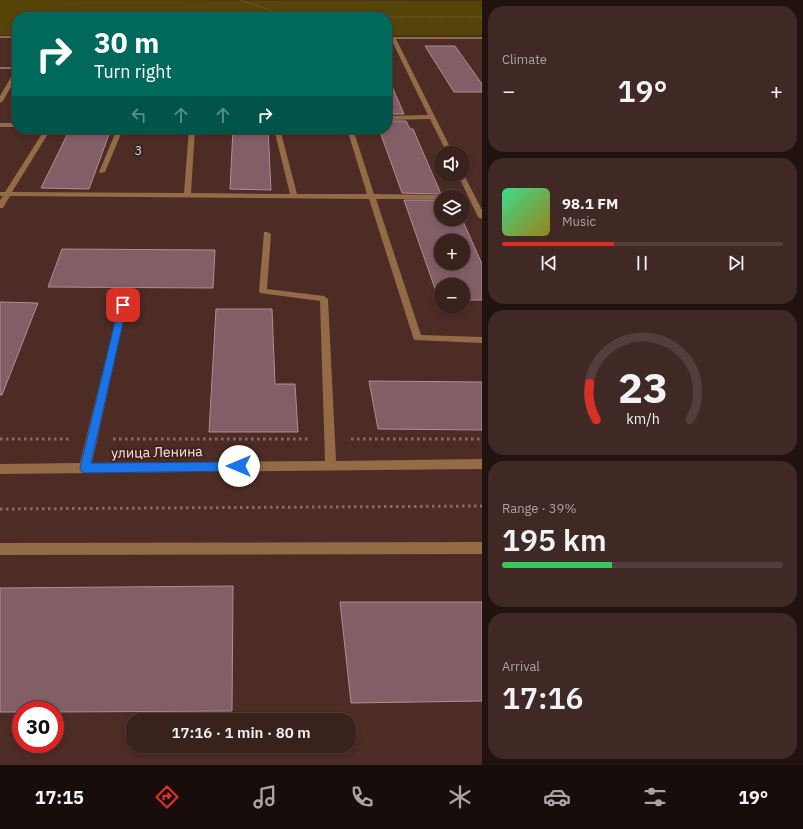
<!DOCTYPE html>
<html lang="en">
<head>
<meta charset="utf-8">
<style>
	:root { --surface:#39211c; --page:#402925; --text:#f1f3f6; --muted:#aba3a3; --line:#533e3b; --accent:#d93025 }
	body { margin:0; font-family:"IBM Plex Sans",sans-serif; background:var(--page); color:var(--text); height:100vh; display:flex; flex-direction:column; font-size:15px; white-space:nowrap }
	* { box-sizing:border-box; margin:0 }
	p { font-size:13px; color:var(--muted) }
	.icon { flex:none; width:22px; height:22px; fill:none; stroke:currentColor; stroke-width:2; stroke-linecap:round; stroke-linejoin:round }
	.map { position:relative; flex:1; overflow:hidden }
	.drawer { display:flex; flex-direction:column; gap:6px; padding:6px; background:#1f120f; width:321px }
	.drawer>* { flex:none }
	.guide { position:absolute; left:12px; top:12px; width:380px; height:122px; border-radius:16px; box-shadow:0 2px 6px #0003,0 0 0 1px var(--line); background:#00695c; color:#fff; overflow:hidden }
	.fabs { position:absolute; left:434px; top:146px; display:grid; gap:8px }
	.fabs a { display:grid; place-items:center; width:36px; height:36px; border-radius:50%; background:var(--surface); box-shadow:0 2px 6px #0003,0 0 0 1px var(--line); font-size:20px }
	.speed { position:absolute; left:12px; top:701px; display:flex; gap:8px; font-size:20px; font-weight:700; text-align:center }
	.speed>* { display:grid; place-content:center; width:52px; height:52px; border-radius:50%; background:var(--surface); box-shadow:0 2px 6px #0003,0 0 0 1px var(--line); line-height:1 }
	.speed .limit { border:6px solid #d22; background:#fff; color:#111 }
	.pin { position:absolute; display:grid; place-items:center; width:34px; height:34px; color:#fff; margin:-17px; border-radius:8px; box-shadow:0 2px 6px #0006 }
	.me { position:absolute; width:44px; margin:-22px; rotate:270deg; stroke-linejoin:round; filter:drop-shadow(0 0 3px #0008) }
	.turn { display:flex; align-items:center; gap:14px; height:84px; padding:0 16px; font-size:18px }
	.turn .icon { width:52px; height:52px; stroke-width:2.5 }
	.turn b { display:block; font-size:28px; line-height:34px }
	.lanes { display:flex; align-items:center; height:38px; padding:0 16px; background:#0003; justify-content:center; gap:20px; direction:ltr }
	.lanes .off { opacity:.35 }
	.big { font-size:30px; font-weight:600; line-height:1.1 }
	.drawer .card { flex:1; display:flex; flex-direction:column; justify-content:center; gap:6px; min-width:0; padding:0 14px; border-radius:16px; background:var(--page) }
	.drawer .dial { align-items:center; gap:0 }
	.dial svg { height:104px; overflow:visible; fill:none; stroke:var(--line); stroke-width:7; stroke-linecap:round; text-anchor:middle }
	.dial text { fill:var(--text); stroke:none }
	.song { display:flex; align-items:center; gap:12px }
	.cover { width:48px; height:48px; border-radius:6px; background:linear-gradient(135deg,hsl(150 70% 55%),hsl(50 70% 35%)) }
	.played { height:4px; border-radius:2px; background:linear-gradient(90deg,var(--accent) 40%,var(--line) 40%) }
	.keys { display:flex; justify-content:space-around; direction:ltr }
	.heat { display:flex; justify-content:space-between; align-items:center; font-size:22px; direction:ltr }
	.charge { height:6px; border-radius:3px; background:linear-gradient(90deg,#34c759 39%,var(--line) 0) }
	.trip { position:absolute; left:126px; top:713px; width:230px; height:40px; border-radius:16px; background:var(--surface); box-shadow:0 2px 6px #0003,0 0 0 1px var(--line); font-weight:600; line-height:40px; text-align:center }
	.dock { display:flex; height:64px; justify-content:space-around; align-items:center; background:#170d0b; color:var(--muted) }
	.dock .icon { width:28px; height:28px }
	.dock .current { color:var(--accent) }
	.dock b { font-size:18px; color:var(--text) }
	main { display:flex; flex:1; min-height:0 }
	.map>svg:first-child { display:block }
</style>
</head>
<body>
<main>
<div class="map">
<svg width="482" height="765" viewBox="0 0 482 765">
	<rect width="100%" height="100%" fill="#4c2c25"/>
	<path fill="#564508" d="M2,0L482,1V35H387V17H17V35H0V1Z"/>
	<path fill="#825e67" stroke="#b38c96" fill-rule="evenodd" d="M425,46H455L482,84V92H454Z
		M387,75L404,114H387Z
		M387,121H406L410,129H413L441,194L402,193L379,129H387Z
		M70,129H111L89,189L41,188Z
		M233,129H268L271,190L230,189Z
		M404,200H441V219H462L482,264V300H463V285H441V300H439ZM441,241H463V263H441Z
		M62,249L215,250L213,288L48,287Z
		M0,302L38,303L2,395H0Z
		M216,309H272L275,384H295L298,432H209Z
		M369,381L482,382V430L378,429Z
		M233,586L232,711L55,712V710H21V712H0V588Z
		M340,602H482V701L351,703Z"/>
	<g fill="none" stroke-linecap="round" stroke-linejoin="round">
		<path stroke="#886b65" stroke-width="1" stroke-dasharray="1 1.5" stroke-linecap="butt" d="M240,0L287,16
			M218,17H482"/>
		<path stroke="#886b65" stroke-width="3" stroke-dasharray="2.5 3.5" stroke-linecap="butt" d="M0,439H70
			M113,439H310
			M351,439H482
			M0,509L482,506"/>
		<path fill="#936b47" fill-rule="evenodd" d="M0,36H17V38H0Z
			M387,37H482V39H396L453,153H447L430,119L387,120V116L428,115L391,39H387Z
			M0,67H17V69H0Z
			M17,70V76L3,101L0,103V96L14,72Z
			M0,123H17V127H0Z
			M45,129H51L12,192L184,193L189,129H195L191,193L290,194L274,129H280L297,194H367L347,129H353L374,194L441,195L445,197H441V199H376L421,335L482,337V343L414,340L369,199L10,196L3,208H0V200L3,196H0V192H5Z
			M117,129H123L105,172L100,173L99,172Z
			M463,173L482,210V219L478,217L458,175H463Z
			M264,232H267L271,234L267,289L324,296L328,299L336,461L482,459V469L0,474V464L80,463L119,305L123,302L127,305L92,463L325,461L320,301L260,293L259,291Z
			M482,542V554L0,555V543Z"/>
	</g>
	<path fill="#1a73e8" stroke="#114b97" d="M123,302L127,305L91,463L239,462L243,463L244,466L243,470L239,471L85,473L81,471L80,468L119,305Z"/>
	<g text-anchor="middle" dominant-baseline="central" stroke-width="4" stroke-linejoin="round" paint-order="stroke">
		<g font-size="13" letter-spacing="1" fill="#b4dcfb" stroke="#41221c">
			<text x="139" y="150">3</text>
		</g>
		<g font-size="14" fill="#fbe5e1" stroke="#41221c">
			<text transform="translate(157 452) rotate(-1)">улица Ленина</text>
		</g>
	</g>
</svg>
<div class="fabs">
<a><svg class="icon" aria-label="sound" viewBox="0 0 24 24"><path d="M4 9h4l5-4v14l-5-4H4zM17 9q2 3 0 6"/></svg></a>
<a><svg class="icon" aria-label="layers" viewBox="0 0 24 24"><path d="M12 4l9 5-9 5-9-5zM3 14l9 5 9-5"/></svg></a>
<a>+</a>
<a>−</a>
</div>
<div class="speed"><div class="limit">30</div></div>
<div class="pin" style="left:123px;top:305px;background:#d93025"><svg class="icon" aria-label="arrive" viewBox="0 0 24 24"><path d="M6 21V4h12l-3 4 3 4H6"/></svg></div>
<svg class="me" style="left:239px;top:466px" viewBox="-20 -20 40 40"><circle r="19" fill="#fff"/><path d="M0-13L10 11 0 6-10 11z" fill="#1a73e8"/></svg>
<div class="trip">17:16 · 1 min · 80 m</div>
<div class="guide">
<div class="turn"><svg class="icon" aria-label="right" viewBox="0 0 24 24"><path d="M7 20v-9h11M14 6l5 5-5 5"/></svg><div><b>30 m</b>Turn right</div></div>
<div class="lanes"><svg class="icon off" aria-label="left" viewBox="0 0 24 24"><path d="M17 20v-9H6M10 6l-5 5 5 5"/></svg><svg class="icon off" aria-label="ahead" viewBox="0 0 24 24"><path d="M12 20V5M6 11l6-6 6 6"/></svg><svg class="icon off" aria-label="ahead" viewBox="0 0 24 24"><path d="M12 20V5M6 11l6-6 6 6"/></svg><svg class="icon" aria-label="right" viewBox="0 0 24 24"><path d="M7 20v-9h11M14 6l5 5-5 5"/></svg></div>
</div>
</div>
<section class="drawer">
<div class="card"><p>Climate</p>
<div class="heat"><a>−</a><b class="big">19°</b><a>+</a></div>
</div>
<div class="card">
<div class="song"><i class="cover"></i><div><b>98.1 FM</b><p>Music</p></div></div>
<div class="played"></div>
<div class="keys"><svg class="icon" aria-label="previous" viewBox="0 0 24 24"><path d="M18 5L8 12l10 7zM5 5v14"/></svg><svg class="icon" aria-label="pause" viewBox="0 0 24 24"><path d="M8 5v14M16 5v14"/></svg><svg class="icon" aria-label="next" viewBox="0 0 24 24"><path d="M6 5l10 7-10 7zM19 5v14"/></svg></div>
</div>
<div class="card dial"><svg viewBox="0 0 100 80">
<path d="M14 69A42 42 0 1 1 86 69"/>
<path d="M14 69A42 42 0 0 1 9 41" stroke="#d93025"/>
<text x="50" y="56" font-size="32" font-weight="700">23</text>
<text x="50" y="72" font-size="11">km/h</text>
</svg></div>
<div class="card"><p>Range · 39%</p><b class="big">195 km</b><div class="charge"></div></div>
<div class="card"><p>Arrival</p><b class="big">17:16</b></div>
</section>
</main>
<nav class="dock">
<b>17:15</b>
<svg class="icon current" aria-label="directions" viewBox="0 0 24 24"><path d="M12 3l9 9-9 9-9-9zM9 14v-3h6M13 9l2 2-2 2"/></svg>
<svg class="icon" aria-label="music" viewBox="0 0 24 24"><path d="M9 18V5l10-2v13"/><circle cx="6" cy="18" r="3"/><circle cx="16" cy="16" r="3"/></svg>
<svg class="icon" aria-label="phone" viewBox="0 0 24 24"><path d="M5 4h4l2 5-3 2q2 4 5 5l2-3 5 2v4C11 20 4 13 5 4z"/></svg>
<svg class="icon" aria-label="climate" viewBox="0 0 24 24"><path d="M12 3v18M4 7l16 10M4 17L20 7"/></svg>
<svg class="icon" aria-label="car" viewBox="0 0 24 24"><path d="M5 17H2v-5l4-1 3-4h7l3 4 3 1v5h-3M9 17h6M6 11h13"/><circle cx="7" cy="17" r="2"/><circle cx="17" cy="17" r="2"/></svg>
<svg class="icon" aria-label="filters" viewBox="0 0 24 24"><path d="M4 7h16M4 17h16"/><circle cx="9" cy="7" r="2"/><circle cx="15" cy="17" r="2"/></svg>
<b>19°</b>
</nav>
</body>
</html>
